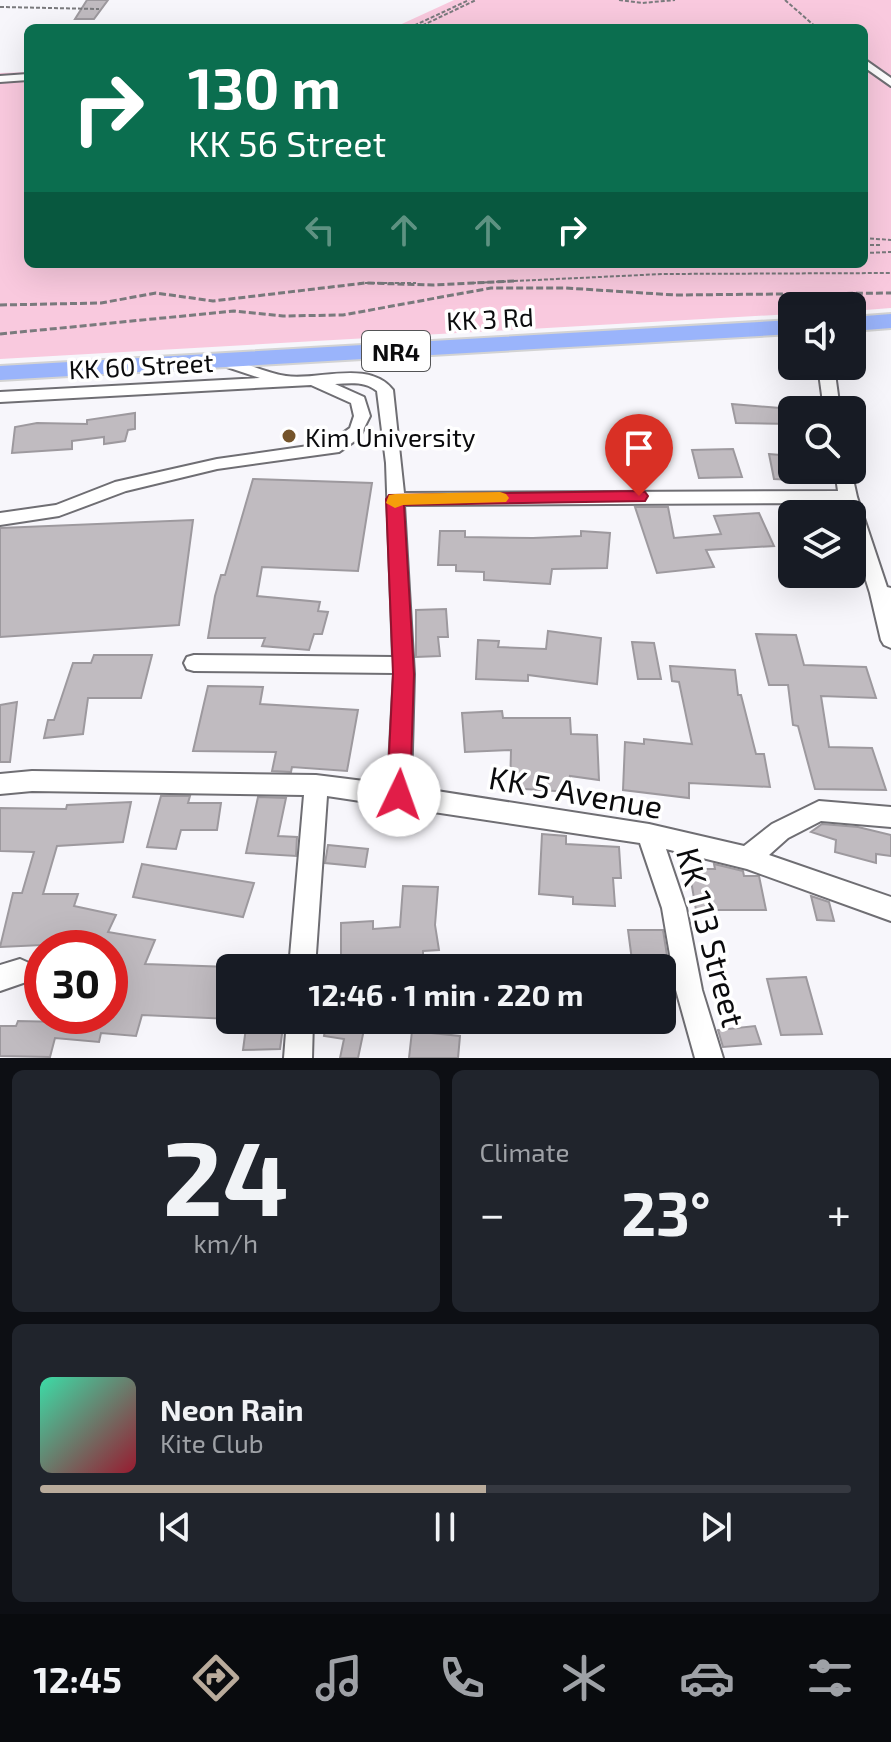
<!DOCTYPE html>
<html lang="en">
<head>
<meta charset="utf-8">
<style>
	:root { --surface:#171b24; --page:#20242c; --text:#f1f3f6; --muted:#9ea1a6; --line:#363941; --accent:#b9ab9b }
	body { margin:0; font-family:"Exo 2",sans-serif; background:var(--page); color:var(--text); height:100vh; display:flex; flex-direction:column; font-size:30px; white-space:nowrap }
	* { box-sizing:border-box; margin:0 }
	p { font-size:26px; color:var(--muted) }
	.icon { flex:none; width:44px; height:44px; fill:none; stroke:currentColor; stroke-width:2; stroke-linecap:round; stroke-linejoin:round }
	.map { position:relative; height:1058px; overflow:hidden }
	.details { display:flex; flex-direction:column; gap:12px; padding:12px; background:#0d0f14; flex:1 }
	.details>* { flex:none }
	.guide { position:absolute; left:24px; top:24px; width:844px; height:244px; border-radius:12px; box-shadow:0 8px 32px #0002; background:#0b6e4f; color:#fff; overflow:hidden }
	.controls { position:absolute; left:778px; top:292px; display:grid; gap:16px }
	.controls a { display:grid; place-items:center; width:88px; height:88px; border-radius:12px; background:var(--surface); box-shadow:0 8px 32px #0002; font-size:40px }
	.speed { position:absolute; left:24px; top:930px; display:flex; gap:16px; font-size:40px; font-weight:700; text-align:center }
	.speed>* { display:grid; place-content:center; width:104px; height:104px; border-radius:50%; background:var(--surface); box-shadow:0 8px 32px #0002; line-height:1 }
	.speed .limit { border:12px solid #d22; background:#fff; color:#111 }
	.pin { position:absolute; display:grid; place-items:center; width:68px; height:68px; color:#fff; margin:-82px -34px; border-radius:50% 50% 50% 0; rotate:-45deg; box-shadow:0 0 8px #0007 }
	.pin .icon { rotate:45deg }
	.me { position:absolute; width:88px; margin:-44px; rotate:3deg; stroke-linejoin:round; filter:drop-shadow(0 0 6px #0008) }
	.turn { display:flex; align-items:center; gap:28px; height:168px; padding:0 32px; font-size:36px }
	.turn .icon { width:104px; height:104px; stroke-width:2.5 }
	.turn b { display:block; font-size:56px; line-height:68px }
	.lanes { display:flex; align-items:center; height:76px; padding:0 32px; background:#0003; justify-content:center; gap:40px; direction:ltr }
	.lanes .off { opacity:.35 }
	.big { font-size:60px; font-weight:700; line-height:1.1 }
	.details .tile { flex:1; display:flex; flex-direction:column; justify-content:center; gap:12px; min-width:0; padding:0 28px; border-radius:12px; background:var(--page) }
	.details .dial { align-items:center; gap:0 }
	.dial b { font-size:104px; line-height:1 }
	.song { display:flex; align-items:center; gap:24px }
	.cover { width:96px; height:96px; border-radius:12px; background:linear-gradient(135deg,hsl(160 70% 55%),hsl(350 70% 35%)) }
	.played { height:8px; border-radius:4px; background:linear-gradient(90deg,var(--accent) 55%,var(--line) 55%) }
	.keys { display:flex; justify-content:space-around; direction:ltr }
	.heat { display:flex; justify-content:space-between; align-items:center; font-size:44px; direction:ltr }
	.details .tiles { flex:1; display:grid; gap:12px; grid-template-columns:1fr 1fr }
	.tile:last-child { grid-column:span 2 }
	.trip { position:absolute; left:216px; top:954px; width:460px; height:80px; border-radius:12px; background:var(--surface); box-shadow:0 8px 32px #0002; font-weight:700; line-height:80px; text-align:center }
	.dock { display:flex; height:128px; justify-content:space-around; align-items:center; background:#090b0e; color:var(--muted) }
	.dock .icon { width:56px; height:56px }
	.dock .selected { color:var(--accent) }
	.dock b { font-size:36px; color:var(--text) }
	.map>svg:first-child { display:block }
</style>
</head>
<body>
<div class="map">
<svg width="891" height="1058" viewBox="0 0 891 1058">
	<rect width="100%" height="100%" fill="#f7f6fb"/>
	<path fill="#f9c9de" d="M454,0H891V308L852,311V306H792V314L0,359V73L28,72V264H864V28H393Z"/>
	<path fill="#c0bbc0" stroke="#9d999e" stroke-width="2" d="M87,0H108L94,19H75Z
		M732,404L792,409V424L736,423Z
		M135,413V429L128,430L125,441L104,444V437L72,441V449L12,453L15,427L37,423L87,424V420Z
		M733,449L742,477L699,478L692,450Z
		M769,454L792,456V480L774,479Z
		M253,479L372,483L358,571L262,567L257,596L320,602L318,611L328,612L322,634H314L309,650L262,646L265,638H208L215,596L221,575H225Z
		M635,507H668L674,538L721,534L714,516L759,513L774,546L706,550L714,567L657,573Z
		M193,520L179,625L0,637V528Z
		M440,531H465V537L533,538L581,536V531L610,533L607,568L552,569L550,584L484,580V572L456,571V565H438Z
		M446,609L448,637H438L440,656L416,657V610Z
		M548,631L601,638L597,684L528,675V681L476,679L478,640L499,641L498,647L546,649Z
		M756,634L796,635L804,665L866,667L876,698L821,696L829,747L872,748L886,790L815,789L798,726L793,725L788,685H769Z
		M632,642L654,643L661,679H638Z
		M94,655H152L141,698H88L83,734L44,738L48,720H54L73,663H91Z
		M670,666L735,670L738,695H741L756,754H764L770,787L689,783V798L623,790L625,742L644,744V739L692,744L679,682L672,681Z
		M208,686L263,687L260,704L358,710L347,771L292,767L291,772L272,771L276,752L193,751Z
		M17,702L10,762H0V705Z
		M502,711L503,718H570L571,734L597,735L599,780L570,776V792L510,788L511,750L465,752L462,713Z
		M161,796H190L188,803H221L217,830H181L176,849L147,847Z
		M258,797L286,798L278,836L297,837L296,856L246,853Z
		M131,802L123,842L57,846L43,894H78L74,906L116,915L108,932L155,940L145,964L230,967V1019L142,1015L136,1036L101,1033L99,1042L55,1038L50,1057L0,1056V1026H16L18,1021L64,1022L66,1016H110V948H61L63,944L0,947L13,893H22L34,852L0,851V808L66,809L67,805Z
		M822,824L858,827L891,835V856L876,854V863L835,852L836,840L811,832Z
		M542,834L566,836V844L619,847L621,878H613L615,906L573,904V897L539,894Z
		M328,845L368,849L365,867L325,863Z
		M142,864L254,883L243,917L133,897Z
		M714,864L743,871L744,876H759L766,910H696L689,869H715Z
		M403,886L438,887L435,925L439,950L423,951V963L405,964V956L373,957L374,964L341,966V923L373,921V929L400,927Z
		M811,896L829,902L834,921L817,920Z
		M628,930H663L669,968H633Z
		M806,977L822,1034L781,1035L767,979Z
		M247,1020H284L280,1049L243,1050Z
		M327,1020H366L358,1058H340L344,1039L324,1036Z
		M755,1026L761,1044L723,1047L718,1030Z
		M412,1031L460,1036L458,1058H409Z"/>
	<g fill="none" stroke-linecap="round" stroke-linejoin="round">
		<g stroke="#6f6e73" stroke-width="4">
			<path id="minor" d="M864,59L891,78V86L864,67Z
				M28,74V80L0,82V76Z
				M226,358C246,363 266,373 286,376C318,381 369,359 393,390L404,493L838,491L835,470H851L857,497L887,587L891,588V648L884,645L881,640L870,593L852,536V514H845L841,503L404,505L414,674L411,787L649,824L744,846L772,824L819,801L891,807V827L821,821L788,838L769,855L891,897V921L747,869L666,849L686,908L702,990L723,1058H695L676,990L662,908L640,843L327,796L315,968H289L304,795L32,791L0,794V774L32,771L316,775L388,784L394,673L194,671L187,669L184,663L187,657L194,655L393,657L386,463L377,391C365,381 350,383 335,384L364,397L370,416L359,438L339,452L217,469L126,491L59,516L0,525V513L56,505L115,482L217,459L329,443L350,428L354,416L351,403L311,385L0,402V392L260,378L221,365L219,362Z
				M818,366H834L840,410H824Z
				M20,959L29,963L33,972L29,981L0,991V965Z
				M287,1020H313L312,1058H284Z"/>
		</g>
		<g stroke="#d3d3d3" stroke-width="4">
			<path id="highway" d="M891,314V328L852,331V317Z
				M792,320V334L0,380V366Z"/>
		</g>
		<path stroke="#7a7a7d" stroke-width="2" stroke-dasharray="4 2" stroke-linecap="butt" d="M619,0L642,3L675,0
			M785,0L817,28
			M0,7L99,9
			M409,28L469,0
			M417,28L476,0
			M864,238L891,240
			M864,245H880
			M864,253L891,252
			M359,283H416
			M472,283L663,274L891,273"/>
		<path stroke="#7a7a7d" stroke-width="3" stroke-dasharray="7 3" stroke-linecap="butt" d="M0,305L101,303L156,293L213,301L365,283L433,285L514,281
			M0,334L234,311L283,316L343,315L491,288H566L675,295L891,293"/>
		<use href="#minor" fill="#fff" fill-rule="evenodd"/>
		<use href="#highway" fill="#9ab4fb" fill-rule="evenodd"/>
	</g>
	<path fill="#e11d48" stroke="#92132f" stroke-width="2" d="M639,491L645,492L648,496L645,501L404,505L414,674L410,795L407,802L399,805L390,802L387,795L393,674L386,499L389,495Z"/>
	<path fill="#f59e0b" d="M500,492L506,494L509,498L506,502L403,505L395,508L386,503L389,495L395,494Z"/>
	<circle fill="#75542b" stroke="#fff" stroke-width="3" cx="289" cy="436" r="8"/>
	<g text-anchor="middle" dominant-baseline="central" stroke-width="7" stroke-linejoin="round" paint-order="stroke">
		<rect fill="#fff" stroke="#545456" stroke-width="2" x="362" y="331" width="68" height="40" rx="6"/>
		<g font-size="24" font-weight="bold" fill="#0b0b0d">
			<text x="396" y="351">NR4</text>
		</g>
		<g font-size="26" fill="#0b0b0d" stroke="#fff">
			<text transform="translate(490 318) rotate(-3)">KK 3 Rd</text>
			<text transform="translate(141 365) rotate(-3)">KK 60 Street</text>
		</g>
		<g font-size="26" fill="#0b0b0d" stroke="#fff" text-anchor="start">
			<text x="305" y="436">Kim University</text>
		</g>
		<g font-size="32" fill="#0b0b0d" stroke="#fff">
			<text transform="translate(576 791) rotate(10)">KK 5 Avenue</text>
			<text transform="translate(712 937) rotate(75)">KK 113 Street</text>
		</g>
	</g>
</svg>
<div class="controls">
<a><svg class="icon" aria-label="sound" viewBox="0 0 24 24"><path d="M4 9h4l5-4v14l-5-4H4zM17 9q2 3 0 6"/></svg></a>
<a><svg class="icon" aria-label="search" viewBox="0 0 24 24"><circle cx="10" cy="10" r="6"/><path d="M15 15l6 6"/></svg></a>
<a><svg class="icon" aria-label="layers" viewBox="0 0 24 24"><path d="M12 4l9 5-9 5-9-5zM3 14l9 5 9-5"/></svg></a>
</div>
<div class="speed"><div class="limit">30</div></div>
<div class="pin" style="left:639px;top:496px;background:#d93025"><svg class="icon" aria-label="arrive" viewBox="0 0 24 24"><path d="M6 21V4h12l-3 4 3 4H6"/></svg></div>
<svg class="me" style="left:399px;top:795px" viewBox="-20 -20 40 40"><circle r="19" fill="#fff"/><path d="M0-13L10 11 0 6-10 11z" fill="#e11d48"/></svg>
<div class="trip">12:46 · 1 min · 220 m</div>
<div class="guide">
<div class="turn"><svg class="icon" aria-label="right" viewBox="0 0 24 24"><path d="M7 20v-9h11M14 6l5 5-5 5"/></svg><div><b>130 m</b>KK 56 Street</div></div>
<div class="lanes"><svg class="icon off" aria-label="left" viewBox="0 0 24 24"><path d="M17 20v-9H6M10 6l-5 5 5 5"/></svg><svg class="icon off" aria-label="ahead" viewBox="0 0 24 24"><path d="M12 20V5M6 11l6-6 6 6"/></svg><svg class="icon off" aria-label="ahead" viewBox="0 0 24 24"><path d="M12 20V5M6 11l6-6 6 6"/></svg><svg class="icon" aria-label="right" viewBox="0 0 24 24"><path d="M7 20v-9h11M14 6l5 5-5 5"/></svg></div>
</div>
</div>
<section class="details">
<div class="tiles">
<div class="tile dial"><b>24</b><p>km/h</p></div>
<div class="tile"><p>Climate</p>
<div class="heat"><a>−</a><b class="big">23°</b><a>+</a></div>
</div>
<div class="tile">
<div class="song"><i class="cover"></i><div><b>Neon Rain</b><p>Kite Club</p></div></div>
<div class="played"></div>
<div class="keys"><svg class="icon" aria-label="previous" viewBox="0 0 24 24"><path d="M18 5L8 12l10 7zM5 5v14"/></svg><svg class="icon" aria-label="pause" viewBox="0 0 24 24"><path d="M8 5v14M16 5v14"/></svg><svg class="icon" aria-label="next" viewBox="0 0 24 24"><path d="M6 5l10 7-10 7zM19 5v14"/></svg></div>
</div>
</div>
</section>
<nav class="dock">
<b>12:45</b>
<svg class="icon selected" aria-label="directions" viewBox="0 0 24 24"><path d="M12 3l9 9-9 9-9-9zM9 14v-3h6M13 9l2 2-2 2"/></svg>
<svg class="icon" aria-label="music" viewBox="0 0 24 24"><path d="M9 18V5l10-2v13"/><circle cx="6" cy="18" r="3"/><circle cx="16" cy="16" r="3"/></svg>
<svg class="icon" aria-label="phone" viewBox="0 0 24 24"><path d="M5 4h4l2 5-3 2q2 4 5 5l2-3 5 2v4C11 20 4 13 5 4z"/></svg>
<svg class="icon" aria-label="climate" viewBox="0 0 24 24"><path d="M12 3v18M4 7l16 10M4 17L20 7"/></svg>
<svg class="icon" aria-label="car" viewBox="0 0 24 24"><path d="M5 17H2v-5l4-1 3-4h7l3 4 3 1v5h-3M9 17h6M6 11h13"/><circle cx="7" cy="17" r="2"/><circle cx="17" cy="17" r="2"/></svg>
<svg class="icon" aria-label="filters" viewBox="0 0 24 24"><path d="M4 7h16M4 17h16"/><circle cx="9" cy="7" r="2"/><circle cx="15" cy="17" r="2"/></svg>
</nav>
</body>
</html>
